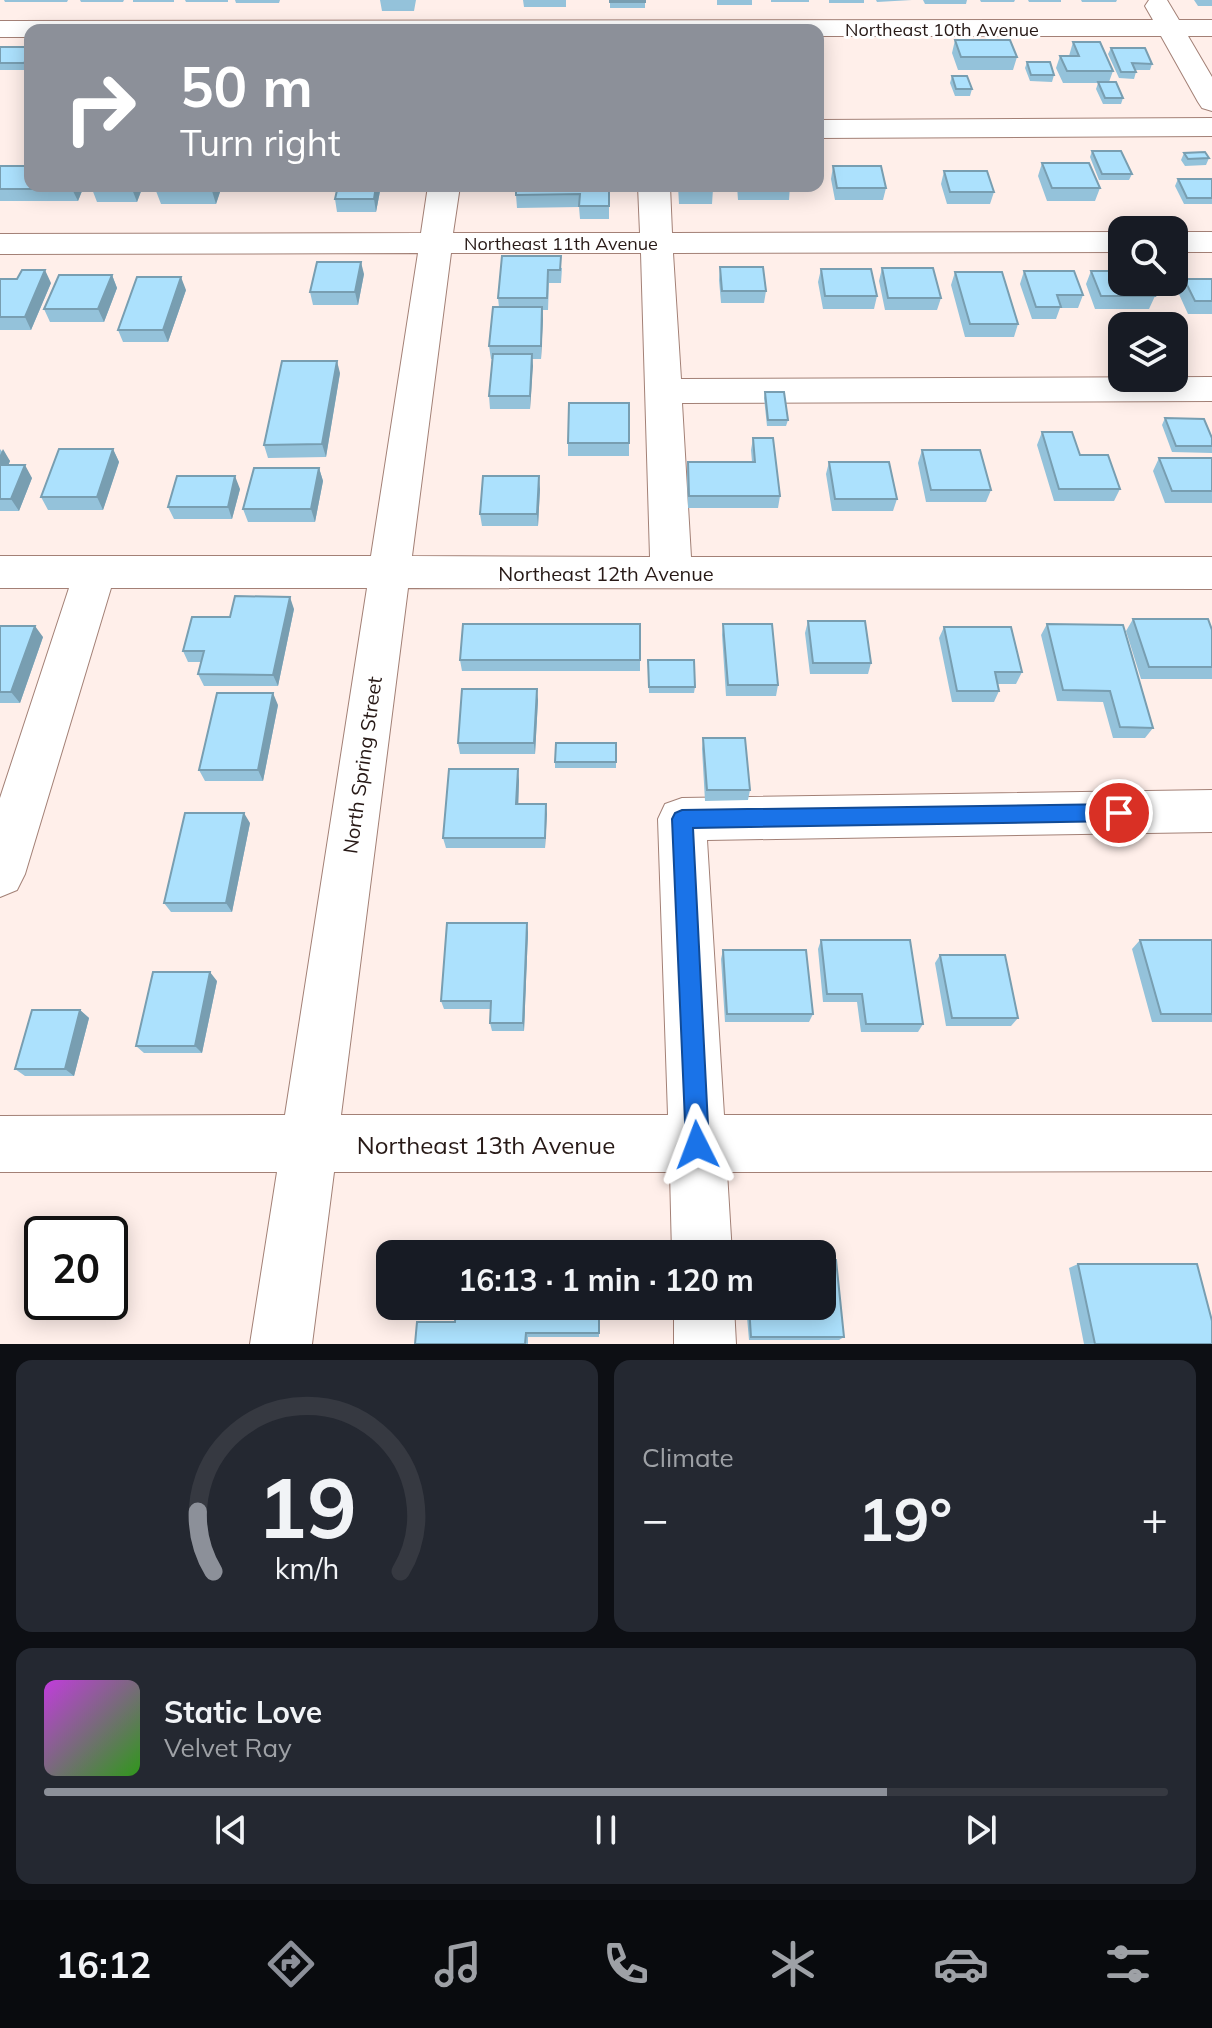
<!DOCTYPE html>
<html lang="en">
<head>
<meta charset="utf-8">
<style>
	:root { --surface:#171b24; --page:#242831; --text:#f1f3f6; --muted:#9ea1a6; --line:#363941; --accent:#8c9099 }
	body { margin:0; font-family:Mulish,sans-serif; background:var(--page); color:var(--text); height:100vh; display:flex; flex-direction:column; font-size:30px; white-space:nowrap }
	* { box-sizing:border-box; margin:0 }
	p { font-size:26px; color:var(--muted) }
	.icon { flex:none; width:44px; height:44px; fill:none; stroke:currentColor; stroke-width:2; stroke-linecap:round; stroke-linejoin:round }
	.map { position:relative; height:1344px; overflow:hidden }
	.drawer { display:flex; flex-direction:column; gap:16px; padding:16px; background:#0d0f14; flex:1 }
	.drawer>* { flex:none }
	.guide { position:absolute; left:24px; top:24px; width:800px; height:168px; border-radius:16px; box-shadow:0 4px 20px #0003; background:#8c9099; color:#fff; overflow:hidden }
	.fabs { position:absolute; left:1108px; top:216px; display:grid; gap:16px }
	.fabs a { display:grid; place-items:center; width:80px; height:80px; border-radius:16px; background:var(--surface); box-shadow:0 4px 20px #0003; font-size:40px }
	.speed { position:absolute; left:24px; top:1216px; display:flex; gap:16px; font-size:40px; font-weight:700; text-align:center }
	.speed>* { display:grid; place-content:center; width:104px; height:104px; border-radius:50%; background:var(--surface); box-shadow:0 4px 20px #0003; line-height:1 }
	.speed .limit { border:4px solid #111; border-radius:12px; background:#fff; color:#111 }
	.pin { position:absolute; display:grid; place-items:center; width:68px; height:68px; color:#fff; margin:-34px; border:4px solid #fff; border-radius:50%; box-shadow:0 2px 8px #0007 }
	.me { position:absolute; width:88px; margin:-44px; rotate:357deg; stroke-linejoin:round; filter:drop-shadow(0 0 6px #0008) }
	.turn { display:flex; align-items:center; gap:28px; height:168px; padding:0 24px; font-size:36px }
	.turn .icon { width:104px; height:104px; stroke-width:2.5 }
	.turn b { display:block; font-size:56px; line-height:68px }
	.big { font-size:60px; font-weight:700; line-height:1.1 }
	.drawer .card { flex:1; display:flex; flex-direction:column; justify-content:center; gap:12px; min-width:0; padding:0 28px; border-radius:16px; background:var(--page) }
	.drawer .dial { align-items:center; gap:0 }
	.dial svg { height:208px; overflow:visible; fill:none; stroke:var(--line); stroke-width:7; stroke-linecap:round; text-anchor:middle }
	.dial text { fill:var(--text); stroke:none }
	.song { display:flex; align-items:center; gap:24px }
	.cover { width:96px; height:96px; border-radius:12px; background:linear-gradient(135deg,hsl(290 70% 55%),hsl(110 70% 35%)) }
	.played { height:8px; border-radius:4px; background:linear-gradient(90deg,var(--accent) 75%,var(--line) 75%) }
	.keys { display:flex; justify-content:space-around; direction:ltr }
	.heat { display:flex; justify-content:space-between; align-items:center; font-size:44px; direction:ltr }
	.drawer .tiles { flex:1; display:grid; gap:16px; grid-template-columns:1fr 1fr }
	.card:last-child { grid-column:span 2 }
	.trip { position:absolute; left:376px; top:1240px; width:460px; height:80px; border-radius:16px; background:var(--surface); box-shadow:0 4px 20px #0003; font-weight:700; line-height:80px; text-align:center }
	.dock { display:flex; height:128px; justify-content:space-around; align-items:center; background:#090b0e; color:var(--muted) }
	.dock .icon { width:56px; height:56px }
	.dock .selected { color:var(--accent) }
	.dock b { font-size:36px; color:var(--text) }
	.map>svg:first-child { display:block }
</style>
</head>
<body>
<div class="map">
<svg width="1212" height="1344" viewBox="0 0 1212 1344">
	<rect width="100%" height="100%" fill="#ffefea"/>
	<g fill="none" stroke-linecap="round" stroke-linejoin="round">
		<g stroke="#a38076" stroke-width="2">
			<path id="minor" d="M1149,0H1167L1179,20H1212V36H1188L1212,77V111L1202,108L1198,102L1161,36H818V30H30V37H0V21L1153,20L1145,6Z
				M1212,118V136L818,138V120Z
				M428,186H460L453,233H640L638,186H670L672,233L1122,232V252L673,253L681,379L1212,377V401L682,403L691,557H1212V589L408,588L341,1115H668L658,819L665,804L682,798L1212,790V832L707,840L724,1115H1212V1171L727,1172L732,1254H672L670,1172H334L312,1344H250L277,1172H0V1116L285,1115L367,588H111L25,874L17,890L0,897V798L69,588H0V556H371L418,253L0,254V234L421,233ZM451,253H641L650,557L412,556Z
				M1174,232H1212V252H1174Z
				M674,1306H734L736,1344H674Z"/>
		</g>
		<use href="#minor" fill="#fff" fill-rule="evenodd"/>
	</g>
	<path fill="#94c2da" d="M4,0H68L67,2H5Z
		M80,0H124L123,2H81Z
		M133,0H174V2H133Z
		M185,0H228V2H186Z
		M235,0H280L279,3H236Z
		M380,0H416L414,11H382Z
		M523,0H566V7H524Z
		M610,0H645V8H610Z
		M717,0H752V5H717Z
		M771,0H809V2H771Z
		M829,0H864V3H829Z
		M876,0H912L877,2Z
		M923,0H967L966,4H925Z
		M980,0H1015L1014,2H981Z
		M1028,0H1061V2H1029Z
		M1081,0H1117L1116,2H1082Z
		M1194,0H1212V6H1198Z
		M955,40L1017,57L1013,70H958L952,53Z
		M1073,42L1113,71L1109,82L1123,98L1121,104H1103L1096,89L1098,83H1063L1056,68L1060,56H1069Z
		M0,47H30V64L27,70H0Z
		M1111,48L1152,64L1150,70H1135L1136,72L1134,79L1119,78L1108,54Z
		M1027,62L1054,75L1052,82L1030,81L1025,68Z
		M952,76L972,89L970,96H955L950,83Z
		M1092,151L1132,174L1129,180H1099L1090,157Z
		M1184,153L1209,158L1206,165L1185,166L1181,160Z
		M1042,163L1100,188L1095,201H1047L1038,176Z
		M0,166L84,186L78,201H0Z
		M833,166L886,188L883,200H835L831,179Z
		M944,171L994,192L990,204H947L941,184Z
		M1178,179H1212V204H1184L1175,186Z
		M93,186H143L137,202H97L92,189Z
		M222,186L216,204H161L156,191Z
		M338,186H381L376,212H337L335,199Z
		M609,186V219H580L579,207L517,208L516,195Z
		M678,186H726L725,189H713L712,204H679Z
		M737,186H790L789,200H738Z
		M502,256L562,268L561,283H549L548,310H543L541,359H532L530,409H490L489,396L492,359H491L489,346L499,307L498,298Z
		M720,267L766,291L764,303H721L719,280Z
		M882,268L941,298L937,310H885L879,281Z
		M821,269L877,296L874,309H823L818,282Z
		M1024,271L1083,295L1078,308H1060L1056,319H1032L1020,284Z
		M1091,271L1155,296L1149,309H1095L1086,284Z
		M955,272L1018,324L1014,337H965L951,285Z
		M364,274L358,305H313L310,292Z
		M112,275L117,288L104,322H50L44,309Z
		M0,279L51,283L31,330H0Z
		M1184,279H1212V314H1188L1178,292Z
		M186,290L168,342H123L118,330Z
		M340,373L326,457L268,458L264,445Z
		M765,392L788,420L786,426H767L764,398Z
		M629,403V456H568V443Z
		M1165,418L1212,438V453L1172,452L1162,425Z
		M1042,432L1080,455L1120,489L1114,501H1054L1037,445Z
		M753,438L780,496L778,508H688L687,474L688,462H752L751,450Z
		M0,449L10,461L8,465L32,478L19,511H0Z
		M113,449L119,462L103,510H48L41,497Z
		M922,450L991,490L986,502H926L918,463Z
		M1159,458H1212V503H1165L1153,471Z
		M829,462L897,499L893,511H832L826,474Z
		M319,468L323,481L315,522H248L243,509Z
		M240,489L232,519H174L168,507Z
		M540,489L538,526H482L480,514Z
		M294,609L278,686H204L198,674L201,662H188L183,651Z
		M1133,619L1212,630V679H1141L1126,631Z
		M808,621L871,663L868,674H810L805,633Z
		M723,624L778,685L776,696H726L722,635Z
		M1047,624L1153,728L1145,738H1113L1103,702L1057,701L1041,635Z
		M0,626L43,637L20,703H0Z
		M944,627L1022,672L1016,684H998L999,691L994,702H952L939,638Z
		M460,660H640V671H462Z
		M648,660L695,687L694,693H649Z
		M538,700L535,754H460L458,743Z
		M278,705L263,781H205L199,770Z
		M703,738L750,790L748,800L705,801L702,749Z
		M616,743V768H555V762Z
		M519,780L518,804H546L545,848H446L443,838Z
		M250,823L232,912H171L164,903Z
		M528,932L524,1031H492L490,1023V1009H444L441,1001Z
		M821,940L923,1024L918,1032H861L857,1002H823L818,949Z
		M1140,940H1212V1022H1152L1132,949Z
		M723,950L813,1014L809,1022H725L721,959Z
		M940,955L1018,1018L1011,1026H946L935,963Z
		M217,981L202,1053H144L136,1046Z
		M80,1010L89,1018L74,1076H25L15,1069Z
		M1078,1264L1212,1344H1084L1069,1268Z
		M599,1306V1337H528V1344H415L455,1322Z
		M746,1306H822L844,1337L839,1340H749Z"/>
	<path fill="#789eb1" d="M30,53V64L27,70L24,63Z
		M73,186H84L78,201L72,189Z
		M133,186H143L137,202L132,189Z
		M214,186H222L216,204L212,191Z
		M376,186H381L376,212L374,199Z
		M361,262L364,274L358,305L355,292Z
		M45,270L51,283L31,330L25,317Z
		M112,275L117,288L104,322L98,309Z
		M181,277L186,290L168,342L163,330Z
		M542,307L543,319L541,359V346Z
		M532,354L533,366L530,409V396Z
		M337,361L340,373L326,457L322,444Z
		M3,449L10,461L3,478L0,472V455Z
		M113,449L119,462L103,510L97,497Z
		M25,465L32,478L19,511L11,499Z
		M319,468L323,481L315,522L311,509Z
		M235,476L240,489L232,519L228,507Z
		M539,476L540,489L538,526L537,514Z
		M290,597L294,609L278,686L273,675Z
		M35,626L43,637L20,703L11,692Z
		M537,689L538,700L535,754L534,743Z
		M273,693L278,705L263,781L258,770Z
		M518,769L519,780L518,814L516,804Z
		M546,804L547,814L545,848V838Z
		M244,813L250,823L232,912L226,903Z
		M527,923L528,932L524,1031L523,1023Z
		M210,972L217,981L202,1053L195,1046Z
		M80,1010L89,1018L74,1076L65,1069Z"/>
	<path fill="#ace1fd" stroke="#789eb1" stroke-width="2" d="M610,0H645V2H610Z
		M955,40H1010L1017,57H961Z
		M1073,42H1100L1113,71H1067L1060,56H1079Z
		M0,47H30V53L24,63H0Z
		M1111,48H1145L1152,64L1132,63L1136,72H1121Z
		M1027,62H1050L1054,75H1031Z
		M952,76H967L972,89H956Z
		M1098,82H1116L1123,98H1105Z
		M1092,151H1121L1132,174H1102Z
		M1205,152L1209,158L1188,159L1184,153Z
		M1042,163H1089L1100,188H1052Z
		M0,166H30V186H73L72,189H0Z
		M833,166H881L886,188H837Z
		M944,171H987L994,192H950Z
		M1178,179H1212V198H1187Z
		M93,186H133L132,189H92Z
		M158,186H214L212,191H156Z
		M338,186H376L374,199H335Z
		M516,186H609V206H579L580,194L516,195Z
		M680,186H712L713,191H680Z
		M740,186H790V188L740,187Z
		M502,256H561L560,270H548L547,298H498Z
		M317,262H361L355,292H310Z
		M720,267H763L766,291H722Z
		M882,268H933L941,298H888Z
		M821,269H871L877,296H825Z
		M22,270H45L25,317H0V279H17Z
		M1024,271H1074L1083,295H1057L1061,307H1036Z
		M1091,271H1122V282H1149L1155,296H1101Z
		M955,272H1002L1018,324H970Z
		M59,275H112L98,309H44Z
		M137,277H181L163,330H118Z
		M1184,279H1212V301H1195Z
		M493,307H542L541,346H489Z
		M493,354H532L530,396H489Z
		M282,361H337L322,444L264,445Z
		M765,392H784L788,420H768Z
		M569,403H629V443H568Z
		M1165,418L1204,419L1212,438V446H1176Z
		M1042,432H1072L1080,455H1108L1120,489H1059Z
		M753,438H773L780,496H689L688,462H755Z
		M59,449H113L97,497H41Z
		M922,450H980L991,490H931Z
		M1159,458H1212V491H1172Z
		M829,462H889L897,499H835Z
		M0,465H25L11,499H0Z
		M254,468H319L311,509H243Z
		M177,476H235L228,507H168Z
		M483,476H539L537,514H480Z
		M235,596L290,597L273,675L198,674L204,651H183L192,617H230Z
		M1133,619H1208L1212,630V667H1149Z
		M808,621H865L871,663H813Z
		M463,624H640V660H460Z
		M723,624H772L778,685H728Z
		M1047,624L1123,625L1153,728L1120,727L1110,691L1063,690Z
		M0,626H35L11,692H0Z
		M944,627H1011L1022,672H995L999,691H957Z
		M648,660H694L695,687H649Z
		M462,689H537L534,743H458Z
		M217,693H273L258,770H199Z
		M703,738H745L750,790H707Z
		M556,743H616V762H555Z
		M449,769H518L516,804H546L545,838H443Z
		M185,813H244L226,903H164Z
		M447,923H527L523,1023H490L491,1001H441Z
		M821,940H910L923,1024H866L862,994H827Z
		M1140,940H1212V1014H1161Z
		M723,950H806L813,1014H727Z
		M940,955H1005L1018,1018H952Z
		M153,972H210L195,1046H136Z
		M32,1010H80L65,1069H15Z
		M600,1242V1254H460V1243Z
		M822,1260H836L844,1337H751L749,1306H822Z
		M1078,1264H1197L1212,1321V1344H1095Z
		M456,1306H599V1333H526L525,1344H415L417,1322H455Z"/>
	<path fill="#1a73e8" stroke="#114b97" stroke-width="2" d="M1119,804L1126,806L1128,813L1126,819L1119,821L693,828L709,1145L706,1154L697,1157L689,1154L686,1145L672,819L675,813L682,810Z"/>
	<g text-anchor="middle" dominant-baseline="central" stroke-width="6" stroke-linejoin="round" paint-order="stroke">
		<g font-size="18" fill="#271916" stroke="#fff">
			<text x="942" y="29">Northeast 10th Avenue</text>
			<text x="561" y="243">Northeast 11th Avenue</text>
		</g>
		<g font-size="20" fill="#271916" stroke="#fff">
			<text x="606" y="573">Northeast 12th Avenue</text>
			<text transform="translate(362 765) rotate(-82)">North Spring Street</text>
		</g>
		<g font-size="24" fill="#271916" stroke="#fff">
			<text x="486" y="1145">Northeast 13th Avenue</text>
		</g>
	</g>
</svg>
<div class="fabs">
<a><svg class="icon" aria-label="search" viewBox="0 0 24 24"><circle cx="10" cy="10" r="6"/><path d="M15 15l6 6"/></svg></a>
<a><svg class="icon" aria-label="layers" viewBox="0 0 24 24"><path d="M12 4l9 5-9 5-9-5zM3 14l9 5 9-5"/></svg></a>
</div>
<div class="speed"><div class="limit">20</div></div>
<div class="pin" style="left:1119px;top:813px;background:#d93025"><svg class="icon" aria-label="arrive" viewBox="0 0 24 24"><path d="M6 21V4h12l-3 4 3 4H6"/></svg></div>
<svg class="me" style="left:697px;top:1145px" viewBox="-20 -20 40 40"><path d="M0-17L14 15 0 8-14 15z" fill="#1a73e8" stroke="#fff" stroke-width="4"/></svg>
<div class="trip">16:13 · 1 min · 120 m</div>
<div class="guide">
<div class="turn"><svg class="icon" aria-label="right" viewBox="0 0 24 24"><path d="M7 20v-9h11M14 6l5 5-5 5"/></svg><div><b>50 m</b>Turn right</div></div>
</div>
</div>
<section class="drawer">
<div class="tiles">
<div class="card dial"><svg viewBox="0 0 100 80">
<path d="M14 69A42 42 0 1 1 86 69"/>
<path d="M14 69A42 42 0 0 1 8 46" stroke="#8c9099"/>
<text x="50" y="56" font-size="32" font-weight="700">19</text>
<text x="50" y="72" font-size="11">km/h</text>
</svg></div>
<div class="card"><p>Climate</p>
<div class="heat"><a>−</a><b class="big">19°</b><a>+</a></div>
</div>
<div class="card">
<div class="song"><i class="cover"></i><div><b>Static Love</b><p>Velvet Ray</p></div></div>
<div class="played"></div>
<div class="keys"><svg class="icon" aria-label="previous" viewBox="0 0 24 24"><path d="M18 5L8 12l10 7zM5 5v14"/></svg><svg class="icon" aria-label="pause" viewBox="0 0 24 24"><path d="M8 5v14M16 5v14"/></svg><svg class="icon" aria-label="next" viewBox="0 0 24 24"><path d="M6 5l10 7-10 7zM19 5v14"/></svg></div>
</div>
</div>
</section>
<nav class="dock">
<b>16:12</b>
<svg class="icon selected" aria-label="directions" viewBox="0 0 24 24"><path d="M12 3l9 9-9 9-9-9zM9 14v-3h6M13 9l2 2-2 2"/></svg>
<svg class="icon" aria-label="music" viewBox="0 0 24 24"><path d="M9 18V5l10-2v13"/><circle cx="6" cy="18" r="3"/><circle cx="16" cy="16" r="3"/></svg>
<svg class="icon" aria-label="phone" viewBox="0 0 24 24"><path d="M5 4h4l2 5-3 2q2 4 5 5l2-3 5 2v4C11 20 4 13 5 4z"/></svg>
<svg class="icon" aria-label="climate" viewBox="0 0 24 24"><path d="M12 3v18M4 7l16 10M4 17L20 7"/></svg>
<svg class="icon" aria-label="car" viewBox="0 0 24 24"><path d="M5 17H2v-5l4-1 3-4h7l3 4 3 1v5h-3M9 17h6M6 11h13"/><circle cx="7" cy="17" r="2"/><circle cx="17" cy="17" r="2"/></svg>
<svg class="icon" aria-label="filters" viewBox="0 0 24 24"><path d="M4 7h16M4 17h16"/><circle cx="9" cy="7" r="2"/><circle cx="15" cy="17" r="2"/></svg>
</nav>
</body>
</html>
